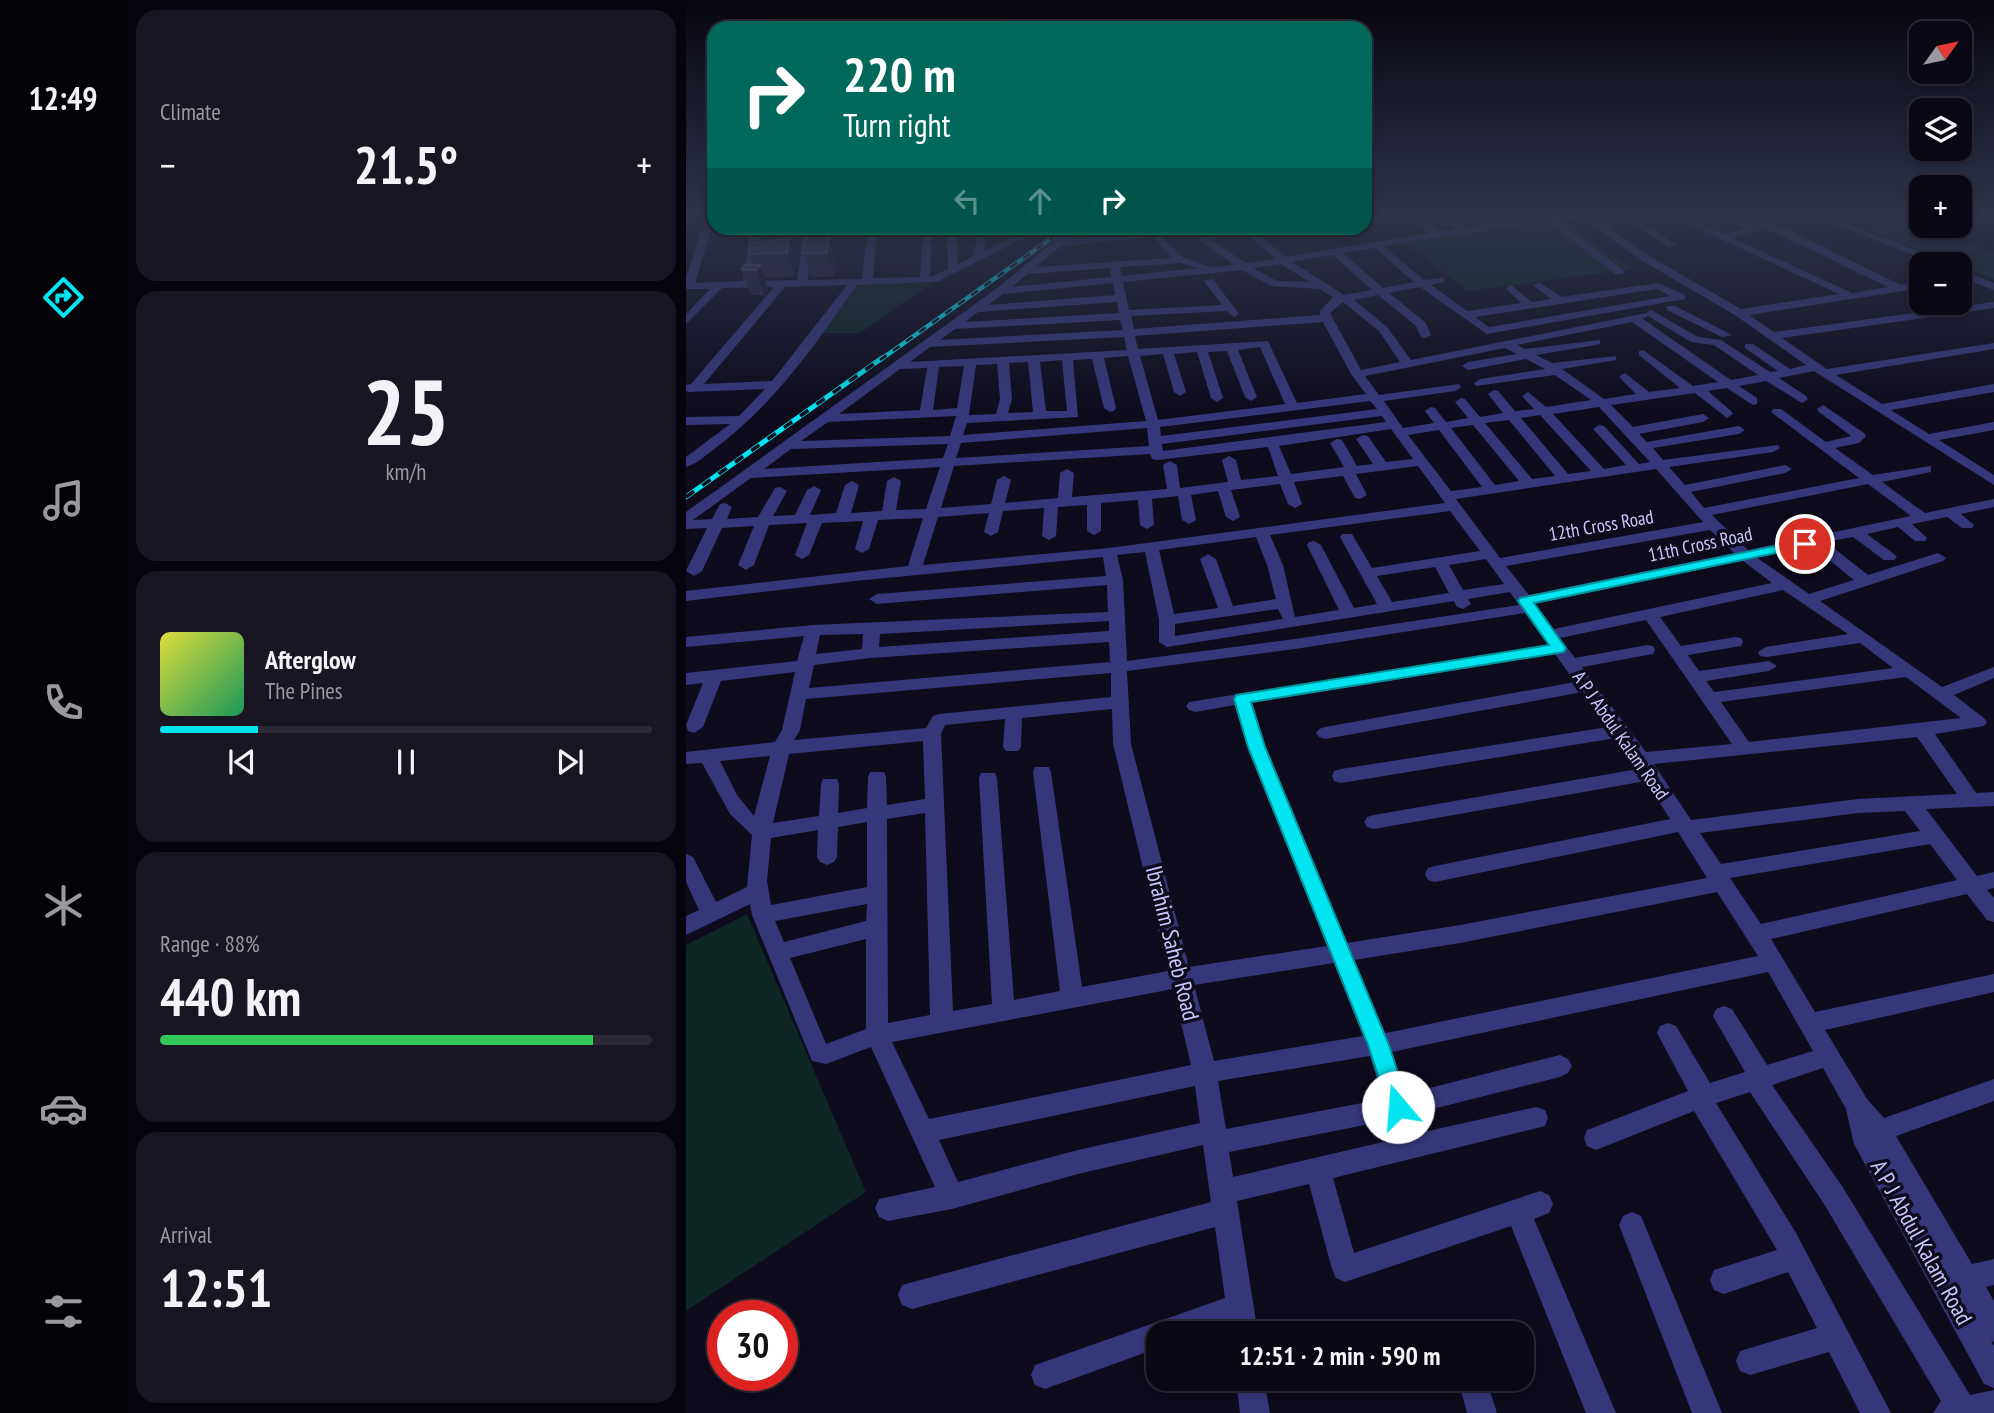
<!DOCTYPE html>
<html lang="en">
<head>
<meta charset="utf-8">
<style>
	:root { --surface:#0a0815; --page:#181622; --text:#f1f3f6; --muted:#999aa0; --line:#2a2934; --accent:#02e4ef }
	body { margin:0; font-family:"PT Sans Narrow",sans-serif; background:var(--page); color:var(--text); height:100vh; display:flex; flex-direction:column; font-size:26px; white-space:nowrap }
	* { box-sizing:border-box; margin:0 }
	p { font-size:23px; color:var(--muted) }
	.icon { flex:none; width:38px; height:38px; fill:none; stroke:currentColor; stroke-width:2; stroke-linecap:round; stroke-linejoin:round }
	.map { position:relative; flex:1; overflow:hidden }
	.panel { display:flex; flex-direction:column; gap:10px; padding:10px; background:#06040c; width:560px }
	.panel>* { flex:none }
	.hud { position:absolute; left:21px; top:21px; width:665px; height:214px; border-radius:21px; box-shadow:0 4px 10px #0003,0 0 0 2px var(--line); background:#00695c; color:#fff; overflow:hidden }
	.needle { width:46px; rotate:57deg }
	.buttons { position:absolute; left:1223px; top:21px; display:grid; gap:14px }
	.buttons a { display:grid; place-items:center; width:63px; height:63px; border-radius:14px; background:var(--surface); box-shadow:0 4px 10px #0003,0 0 0 2px var(--line); font-size:35px }
	.speed { position:absolute; left:21px; top:1300px; display:flex; gap:14px; font-size:35px; font-weight:700; text-align:center }
	.speed>* { display:grid; place-content:center; width:91px; height:91px; border-radius:50%; background:var(--surface); box-shadow:0 4px 10px #0003,0 0 0 2px var(--line); line-height:1 }
	.speed .limit { border:10px solid #d22; background:#fff; color:#111 }
	.pin { position:absolute; display:grid; place-items:center; width:60px; height:60px; color:#fff; margin:-30px; border:4px solid #fff; border-radius:50%; box-shadow:0 2px 7px #0007 }
	.me { position:absolute; width:77px; margin:-38px; rotate:342deg; stroke-linejoin:round; filter:drop-shadow(0 0 5px #0008) }
	.turn { display:flex; align-items:center; gap:24px; height:147px; padding:0 21px; font-size:32px }
	.turn .icon { width:91px; height:91px; stroke-width:2.5 }
	.turn b { display:block; font-size:49px; line-height:60px }
	.lanes { display:flex; align-items:center; height:66px; padding:0 21px; background:#0003; justify-content:center; gap:35px; direction:ltr }
	.lanes .off { opacity:.35 }
	.big { font-size:52px; font-weight:700; line-height:1.1 }
	.panel .widget { flex:1; display:flex; flex-direction:column; justify-content:center; gap:10px; min-width:0; padding:0 24px; border-radius:21px; background:var(--page) }
	.panel .dial { align-items:center; gap:0 }
	.dial b { font-size:91px; line-height:1 }
	.song { display:flex; align-items:center; gap:21px }
	.cover { width:84px; height:84px; border-radius:10px; background:linear-gradient(135deg,hsl(60 70% 55%),hsl(150 70% 35%)) }
	.played { height:7px; border-radius:4px; background:linear-gradient(90deg,var(--accent) 20%,var(--line) 20%) }
	.keys { display:flex; justify-content:space-around; direction:ltr }
	.heat { display:flex; justify-content:space-between; align-items:center; font-size:38px; direction:ltr }
	.charge { height:10px; border-radius:5px; background:linear-gradient(90deg,#34c759 88%,var(--line) 0) }
	.trip { position:absolute; left:460px; top:1321px; width:388px; height:70px; border-radius:21px; background:var(--surface); box-shadow:0 4px 10px #0003,0 0 0 2px var(--line); font-weight:700; line-height:70px; text-align:center }
	main { display:flex; flex:1; min-height:0 }
	.dock { display:flex; flex-direction:column; width:126px; justify-content:space-around; align-items:center; background:#040308; color:var(--muted) }
	.dock .icon { width:49px; height:49px }
	.dock .current { color:var(--accent) }
	.dock b { font-size:32px; color:var(--text) }
	.map>svg:first-child { display:block }
</style>
</head>
<body>
<main>
<nav class="dock">
<b>12:49</b>
<svg class="icon current" aria-label="directions" viewBox="0 0 24 24"><path d="M12 3l9 9-9 9-9-9zM9 14v-3h6M13 9l2 2-2 2"/></svg>
<svg class="icon" aria-label="music" viewBox="0 0 24 24"><path d="M9 18V5l10-2v13"/><circle cx="6" cy="18" r="3"/><circle cx="16" cy="16" r="3"/></svg>
<svg class="icon" aria-label="phone" viewBox="0 0 24 24"><path d="M5 4h4l2 5-3 2q2 4 5 5l2-3 5 2v4C11 20 4 13 5 4z"/></svg>
<svg class="icon" aria-label="climate" viewBox="0 0 24 24"><path d="M12 3v18M4 7l16 10M4 17L20 7"/></svg>
<svg class="icon" aria-label="car" viewBox="0 0 24 24"><path d="M5 17H2v-5l4-1 3-4h7l3 4 3 1v5h-3M9 17h6M6 11h13"/><circle cx="7" cy="17" r="2"/><circle cx="17" cy="17" r="2"/></svg>
<svg class="icon" aria-label="filters" viewBox="0 0 24 24"><path d="M4 7h16M4 17h16"/><circle cx="9" cy="7" r="2"/><circle cx="15" cy="17" r="2"/></svg>
</nav>
<section class="panel">
<div class="widget"><p>Climate</p>
<div class="heat"><a>−</a><b class="big">21.5°</b><a>+</a></div>
</div>
<div class="widget dial"><b>25</b><p>km/h</p></div>
<div class="widget">
<div class="song"><i class="cover"></i><div><b>Afterglow</b><p>The Pines</p></div></div>
<div class="played"></div>
<div class="keys"><svg class="icon" aria-label="previous" viewBox="0 0 24 24"><path d="M18 5L8 12l10 7zM5 5v14"/></svg><svg class="icon" aria-label="pause" viewBox="0 0 24 24"><path d="M8 5v14M16 5v14"/></svg><svg class="icon" aria-label="next" viewBox="0 0 24 24"><path d="M6 5l10 7-10 7zM19 5v14"/></svg></div>
</div>
<div class="widget"><p>Range · 88%</p><b class="big">440 km</b><div class="charge"></div></div>
<div class="widget"><p>Arrival</p><b class="big">12:51</b></div>
</section>
<div class="map">
<svg width="1308" height="1413" viewBox="0 0 1308 1413">
	<rect width="100%" height="100%" fill="#0d0b1c"/>
	<path fill="#0e2624" d="M1186,215H1235L1236,226L1308,253V279L1180,229L1205,223Z
		M879,221L945,269L782,291L719,243Z
		M246,283L174,333H134L173,284Z
		M61,914L180,1192L0,1311V945Z"/>
	<g fill="none" stroke-linecap="round" stroke-linejoin="round">
		<path fill="#36377b" fill-rule="evenodd" d="M0,215H9L0,218Z
			M20,215H28V220L9,283L57,281L65,228H74L68,281L111,280L118,228H127L122,280L176,279L182,228H191L187,278L234,277L237,228H246L244,277L262,269L261,228H270L272,264L287,256L293,229L340,228L335,231L300,234L298,251L346,228H358L251,282L171,285C129,345 87,406 27,450C19,456 10,464 0,467V457L44,424L0,425V417L53,416L79,389L3,392L0,391V385L5,384L88,287L36,288L0,324V314L24,289H0V278ZM161,285L86,381L18,384L99,287Z
			M722,215H732L753,231L769,229L753,215H763L778,227L875,215H904L963,256L1055,309L1153,294L983,215H995L1038,234L1059,228L1034,215H1046L1073,229L1046,238L1166,293L1202,287L1061,219V215H1072L1215,285L1236,282V288L1063,315L1088,332L1308,302V308L1096,338L1141,369L1308,343V349L1150,375L1196,404L1308,384V392L1205,410L1243,434L1308,422V430L1253,440L1308,475V485L1128,371L1093,378L1120,396L1122,399L1116,403L1080,381L1053,386L1071,398V404L1067,405L1041,388L1022,391L1045,411L1047,414L1041,418L1009,393L925,405L947,427L1017,414L1023,418L1017,422L953,434L961,442L1053,426L1059,430L1053,434L967,448L977,460L1092,445L1094,448L1087,452L983,467L999,485L1099,465L1106,469L1099,473L1005,492L1018,508L1173,478L1085,412L1087,409H1095L1140,442L1165,436L1133,412L1131,409L1137,405L1178,433L1180,436L1173,443L1149,448L1187,475L1245,466V472L1196,482L1239,513L1308,499V507L1275,514L1288,525L1286,528H1276L1261,517L1226,524L1241,538L1239,541H1229L1212,527L1181,534L1208,554L1211,557L1208,560H1198L1167,537L1140,542L1182,575L1252,553L1260,558L1257,561L1134,601L1256,687L1308,667V678L1268,695L1298,718L1301,722L1298,726L1249,734L1290,793L1308,792V806L1240,809L1291,876L1308,872V888L1301,890L1308,898V922L1301,920L1281,894L1085,939L1129,1012L1308,974V992L1139,1030L1181,1099L1198,1118L1308,1079V1101L1210,1136L1286,1264L1308,1259V1285L1300,1287L1308,1301V1342L1305,1341L1308,1346V1388L1298,1384L1168,1144L1160,1109L1137,1068L1086,1085L1156,1186L1284,1395L1308,1390V1413H1247L1255,1401L1138,1204L1064,1092L1030,1103L1110,1233L1205,1413H1174L1143,1352L1064,1375L1054,1371L1050,1361L1054,1351L1131,1328L1102,1272L1038,1294L1028,1290L1024,1280L1028,1270L1091,1250L1008,1111L910,1150L901,1146L898,1138L901,1130L1002,1091L971,1033L974,1026L982,1023L990,1026L1024,1083L1059,1072L1027,1016L1030,1009L1038,1006L1046,1009L1081,1065L1127,1051L1082,972L706,1052L720,1094L874,1055L882,1059L886,1066L882,1073L874,1077L727,1114L733,1133L850,1107L859,1110L862,1118L859,1126L647,1178L668,1253L854,1191L863,1195L867,1204L863,1213L848,1219L930,1413H900L825,1226L659,1282L650,1278L646,1269L623,1184L551,1201L572,1334H544L543,1324L515,1334H472V1348L359,1389L349,1385L345,1375L349,1365L539,1298L529,1227L226,1309L216,1305L212,1295L216,1285L525,1202L517,1145L392,1174L266,1209L202,1221L193,1217L189,1208L193,1199L249,1187L185,1047L140,1064L126,1061L66,915L64,904L0,935V916L13,910L0,882V854L7,857L30,902L61,887L66,835L44,814L16,763L0,764V752L89,742L96,730L109,672L35,681L17,727L8,733L2,731L0,725L17,683L0,685V673L111,661L118,636L0,647V637L127,625L422,612L421,585L191,604L183,599L191,594L420,576L417,557L169,581L0,601V591L222,566L237,518L192,520L183,549L176,553L169,549L177,521L136,523L123,555L116,559L109,555L121,523L83,525L68,565L60,570L52,565L68,526L36,528L16,571L8,576L0,571L21,528L0,529V512L310,289L378,233L359,231L358,228L390,229V233L383,239L469,231L498,258L526,267L548,265L513,240V236L551,228H566L599,257L743,233ZM896,218L955,260L1049,315L1120,365L1104,369L1067,344H1059V348L1092,371L1084,372L1035,340L1012,337L965,310L960,313L725,360L701,327L668,300L692,295L730,326L735,337L739,338L745,335L739,322L703,293L734,287L801,334L999,299V295L972,283L876,297L853,282L848,285L849,287L865,299L846,302L825,285L820,288L835,303L781,311L745,285L758,282V278L738,280L698,246L863,222L929,274H937V270L873,221ZM559,231L589,259L560,263L524,239ZM467,237L486,258L349,267L375,246ZM689,248L728,282L697,288L657,253ZM647,255L686,290L658,295L606,262ZM494,263L512,268L436,276L434,267ZM595,264L624,282L591,281L567,268ZM424,268L425,277L326,287L341,274ZM556,270L585,286L634,289L647,297L634,311V315L448,329L445,316L540,311L548,317L553,314L527,279L518,281L536,305L443,310L437,282ZM427,283L429,295L302,305L317,294ZM971,289L984,296L803,327L789,317ZM431,302L433,313L279,322L292,312ZM657,302L693,331L714,362L675,370L644,313ZM962,316L1005,342L1028,345L1072,375L1045,380L957,319ZM434,320L437,330L254,340L269,329ZM637,322L665,374L680,394L611,403L582,341L452,349L449,336ZM946,322L1032,382L1007,386L957,350L953,351V355L994,388L963,392L939,373L933,377L950,394L918,399L876,369L930,360V356L866,363L850,355L910,345L914,344V340L839,349L831,345ZM438,337L441,350L224,362L244,347ZM574,347L599,404L472,420L454,356L477,354L488,392L494,396L500,392L488,354L511,352L525,398L531,402L537,398L522,352L541,351L559,397L565,401L571,397L552,350ZM819,348L831,354L782,362L776,366L782,370L840,359L859,369L794,379L788,383L790,386L869,375L905,400L860,407L842,392L836,396L848,409L829,411L812,391L808,390L802,394L817,413L794,417L779,399L775,398L769,402L782,418L760,422L749,408L745,407L739,411L748,423L717,428L698,401L769,391L775,387L773,384L693,395L679,376ZM442,356L460,421L277,435L281,423L392,417L387,360L406,359L418,408L424,412L428,411L430,408L418,358ZM376,360L381,411H360L354,362ZM342,362L347,412L322,413L326,399L323,363ZM311,364L314,399L310,414L283,415L290,365ZM278,366L271,408L247,410L253,367ZM241,368L234,410L153,414L214,369ZM684,401L691,409L475,436L474,427ZM913,407L964,462L953,464L918,426L913,425L907,429L940,465L918,469L867,414ZM854,415L905,471L882,474L835,418ZM270,416L264,436L115,441L142,422ZM696,416L700,422L477,451L476,444ZM823,420L869,476L846,479L799,423ZM787,425L833,481L809,485L765,428ZM461,428L463,446L270,458L275,443ZM705,429L727,459L700,462L682,436L677,435L670,439L687,464L671,466L656,440L651,439L644,443L658,467L605,474L593,446ZM753,430L796,487L765,491L722,435ZM262,444L257,458L78,469L105,449ZM582,447L592,476L555,480L550,460L543,456L536,460L542,482L494,488L491,465L484,461L477,465L481,489L386,497L388,473L381,469L374,473L372,498L319,503L325,480L318,476L311,480L305,504L255,508L268,466L464,454L466,459L471,460ZM732,466L759,503L423,548L237,565L252,517L303,513L298,532L305,536L312,532L317,511L358,508L356,536L363,540L370,536L372,507L401,505V531L408,535L415,531V503L452,500L454,525L461,529L468,525L466,499L492,496L496,520L503,524L510,520L505,495L532,491L540,517L547,521L554,517L545,490L594,484L602,504L609,508L616,504L608,482L657,476L669,498L674,499L681,495L670,474ZM254,467L240,509L210,510L215,481L208,477L201,481L196,511L165,513L173,485L166,481L159,485L150,513L124,515L135,490L128,486L121,490L109,515L87,516L101,491L94,487L89,488L72,517L41,519L46,507L39,503L34,504L26,519L7,520L65,478ZM970,469L1017,522L814,558L770,499ZM1182,484L1225,516L1062,550L1026,515ZM764,511L794,551L686,568L666,534H656L654,537L691,604L668,608L635,545L628,541L623,542L621,545L653,610L609,617L597,565L584,535ZM1024,530L1048,553L843,595L820,566ZM570,537L581,565L590,599L547,606L530,559L522,554L514,559L532,608L488,614L473,550ZM1126,546L1168,580L1123,594L1070,557ZM459,552L473,620V642L481,647L768,601L771,607L777,609L785,604L782,599L824,592L833,605L609,639L441,661L437,580L431,555ZM800,559L818,584L777,590L763,565ZM1056,560L1086,583L868,629L849,604ZM749,567L763,593L706,602L691,576ZM1097,590L1162,634L1080,647L1072,652L1074,656L1080,657L1174,643L1207,668L1028,692L1020,681L1083,671L1091,666L1083,661L1013,671L1002,655L1055,646L1057,642L1055,638L1049,637L995,646L974,617ZM592,609L597,619L489,636V624ZM839,613L862,645L503,702L500,706L503,710L509,712L549,705L562,747L641,946L503,967L445,744L441,671L609,649ZM960,620L1046,744L960,752L896,667L967,654L969,650L967,646L961,645L889,658L874,638ZM423,621V631L193,647L194,634ZM177,634L176,649L130,654L134,635ZM423,642L424,662L123,688L128,665L184,658ZM869,654L889,682L639,727L633,729L630,733L633,737L639,739L897,692L922,727L655,769L648,771L646,776L648,781L655,783L930,738L952,769L688,815L681,817L678,822L681,827L688,829L960,781L984,819L749,866L742,868L739,874L742,880L749,882L992,832L1021,878L774,925L661,943L580,747L566,703ZM425,673V697L253,714L247,716L240,728L108,740L114,730L120,699ZM1220,677L1275,718L1063,742L1035,702ZM426,709L427,744L482,971L396,987L365,772L363,767H349L347,772L374,991L328,1000L311,778L309,773H295L293,778L306,1004L267,1011L255,734L259,725L319,719L317,747L320,751H332L335,747L336,718ZM1231,737L1271,794L1172,799L1005,820L968,764ZM237,741L239,799L201,805L200,777L198,772H184L182,777L181,808L152,813L153,784L151,779H137L135,784L133,816L87,823L103,754ZM84,756L68,816L51,795L34,761ZM1219,811L1234,831L1035,864L1014,833L1172,813ZM239,813L244,1015L202,1023L201,819ZM181,822V887L85,905L81,881L85,838L132,830L131,857L134,862L141,865L148,862L151,857L152,827ZM1244,844L1271,880L1075,924L1044,878ZM1031,892L1072,956L705,1032L699,1033L668,960L774,943ZM181,904L180,921L98,942L89,921ZM180,939V1029L140,1044L104,958ZM648,963L677,1036L528,1061L508,985ZM487,989L505,1065L243,1119L206,1042ZM684,1056L697,1099L540,1129L532,1081ZM509,1086L514,1123L392,1150L272,1182L253,1140ZM704,1120L710,1139L547,1177L543,1152Z
			M934,215H945L990,245L982,247Z
			M1126,215H1139L1265,264H1251Z
			M1274,270L1308,283V290L1274,277Z
			M981,306H989L1046,335L1036,337L981,310Z
			M946,1212L955,1216L1036,1413H1006L933,1225L937,1216Z
			M550,1379H578L584,1413H554Z
			M772,1379H800L811,1413H781Z"/>
		<g stroke="#02e4ef" stroke-width="4.5">
			<path id="rail-far1" d="M194,360L380,228"/>
		</g>
		<g stroke="#02e4ef" stroke-width="5">
			<path id="rail" d="M0,497L196,358"/>
		</g>
		<use href="#rail-far1" stroke="#0d0b1c" stroke-width="2.5" stroke-dasharray="8" stroke-linecap="butt"/>
		<use href="#rail" stroke="#0d0b1c" stroke-width="3.5" stroke-dasharray="10" stroke-linecap="butt"/>
	</g>
	<path fill="#29234b" d="M143,236L150,260L148,277H125L117,253Z
		M103,239L111,263L109,277L78,278L82,290L78,295H65L56,270L67,265L63,254Z"/>
	<path fill="#171230" d="M143,236L150,260L148,277L141,253Z
		M103,239L111,263L109,277L101,253Z
		M74,265L82,290L78,295L70,270Z"/>
	<path fill="#3a355e" stroke="#514c77" stroke-width="2" d="M143,236L141,253H117L119,238Z
		M103,239L101,253L63,254L64,243Z
		M58,265H74L70,270H56Z"/>
	<linearGradient id="sky" x2="0" y2="1"><stop stop-color="#07060f"/><stop offset="0.52" stop-color="#2f344b"/><stop offset="1" stop-color="#2f344b" stop-opacity="0"/></linearGradient>
	<rect width="1308" height="413" fill="url(#sky)"/>
	<path fill="#02e4ef" stroke="#01949b" stroke-width="2" d="M1119,540L1126,544L1124,546L848,603L880,648L878,652L565,702L579,747L703,1045L723,1107L720,1115L712,1118L705,1115L682,1045L562,747L548,699L550,695L863,645L832,601L834,598Z"/>
	<g text-anchor="middle" dominant-baseline="central" stroke-width="7" stroke-linejoin="round" paint-order="stroke">
		<g font-size="19" fill="#cac6ff" stroke="#0d0b1c">
			<text transform="translate(915 525) rotate(-10)">12th Cross Road</text>
			<text transform="translate(1014 544) rotate(-12)">11th Cross Road</text>
			<text transform="translate(935 735) rotate(55)">A P J Abdul Kalam Road</text>
		</g>
		<g font-size="23" fill="#cac6ff" stroke="#0d0b1c">
			<text transform="translate(487 943) rotate(76)">Ibrahim Saheb Road</text>
			<text transform="translate(1236 1242) rotate(61)">A P J Abdul Kalam Road</text>
		</g>
	</g>
</svg>
<div class="buttons">
<a><svg class="needle" viewBox="-14 -14 28 28"><path d="M0-13l5 13h-10z" fill="#e53935"/><path d="M0 13l5-13h-10z" fill="#999aa0"/></svg></a>
<a><svg class="icon" aria-label="layers" viewBox="0 0 24 24"><path d="M12 4l9 5-9 5-9-5zM3 14l9 5 9-5"/></svg></a>
<a>+</a>
<a>−</a>
</div>
<div class="speed"><div class="limit">30</div></div>
<div class="pin" style="left:1119px;top:544px;background:#d93025"><svg class="icon" aria-label="arrive" viewBox="0 0 24 24"><path d="M6 21V4h12l-3 4 3 4H6"/></svg></div>
<svg class="me" style="left:712px;top:1107px" viewBox="-20 -20 40 40"><circle r="19" fill="#fff"/><path d="M0-13L10 11 0 6-10 11z" fill="#02e4ef"/></svg>
<div class="trip">12:51 · 2 min · 590 m</div>
<div class="hud">
<div class="turn"><svg class="icon" aria-label="right" viewBox="0 0 24 24"><path d="M7 20v-9h11M14 6l5 5-5 5"/></svg><div><b>220 m</b>Turn right</div></div>
<div class="lanes"><svg class="icon off" aria-label="left" viewBox="0 0 24 24"><path d="M17 20v-9H6M10 6l-5 5 5 5"/></svg><svg class="icon off" aria-label="ahead" viewBox="0 0 24 24"><path d="M12 20V5M6 11l6-6 6 6"/></svg><svg class="icon" aria-label="right" viewBox="0 0 24 24"><path d="M7 20v-9h11M14 6l5 5-5 5"/></svg></div>
</div>
</div>
</main>
</body>
</html>
